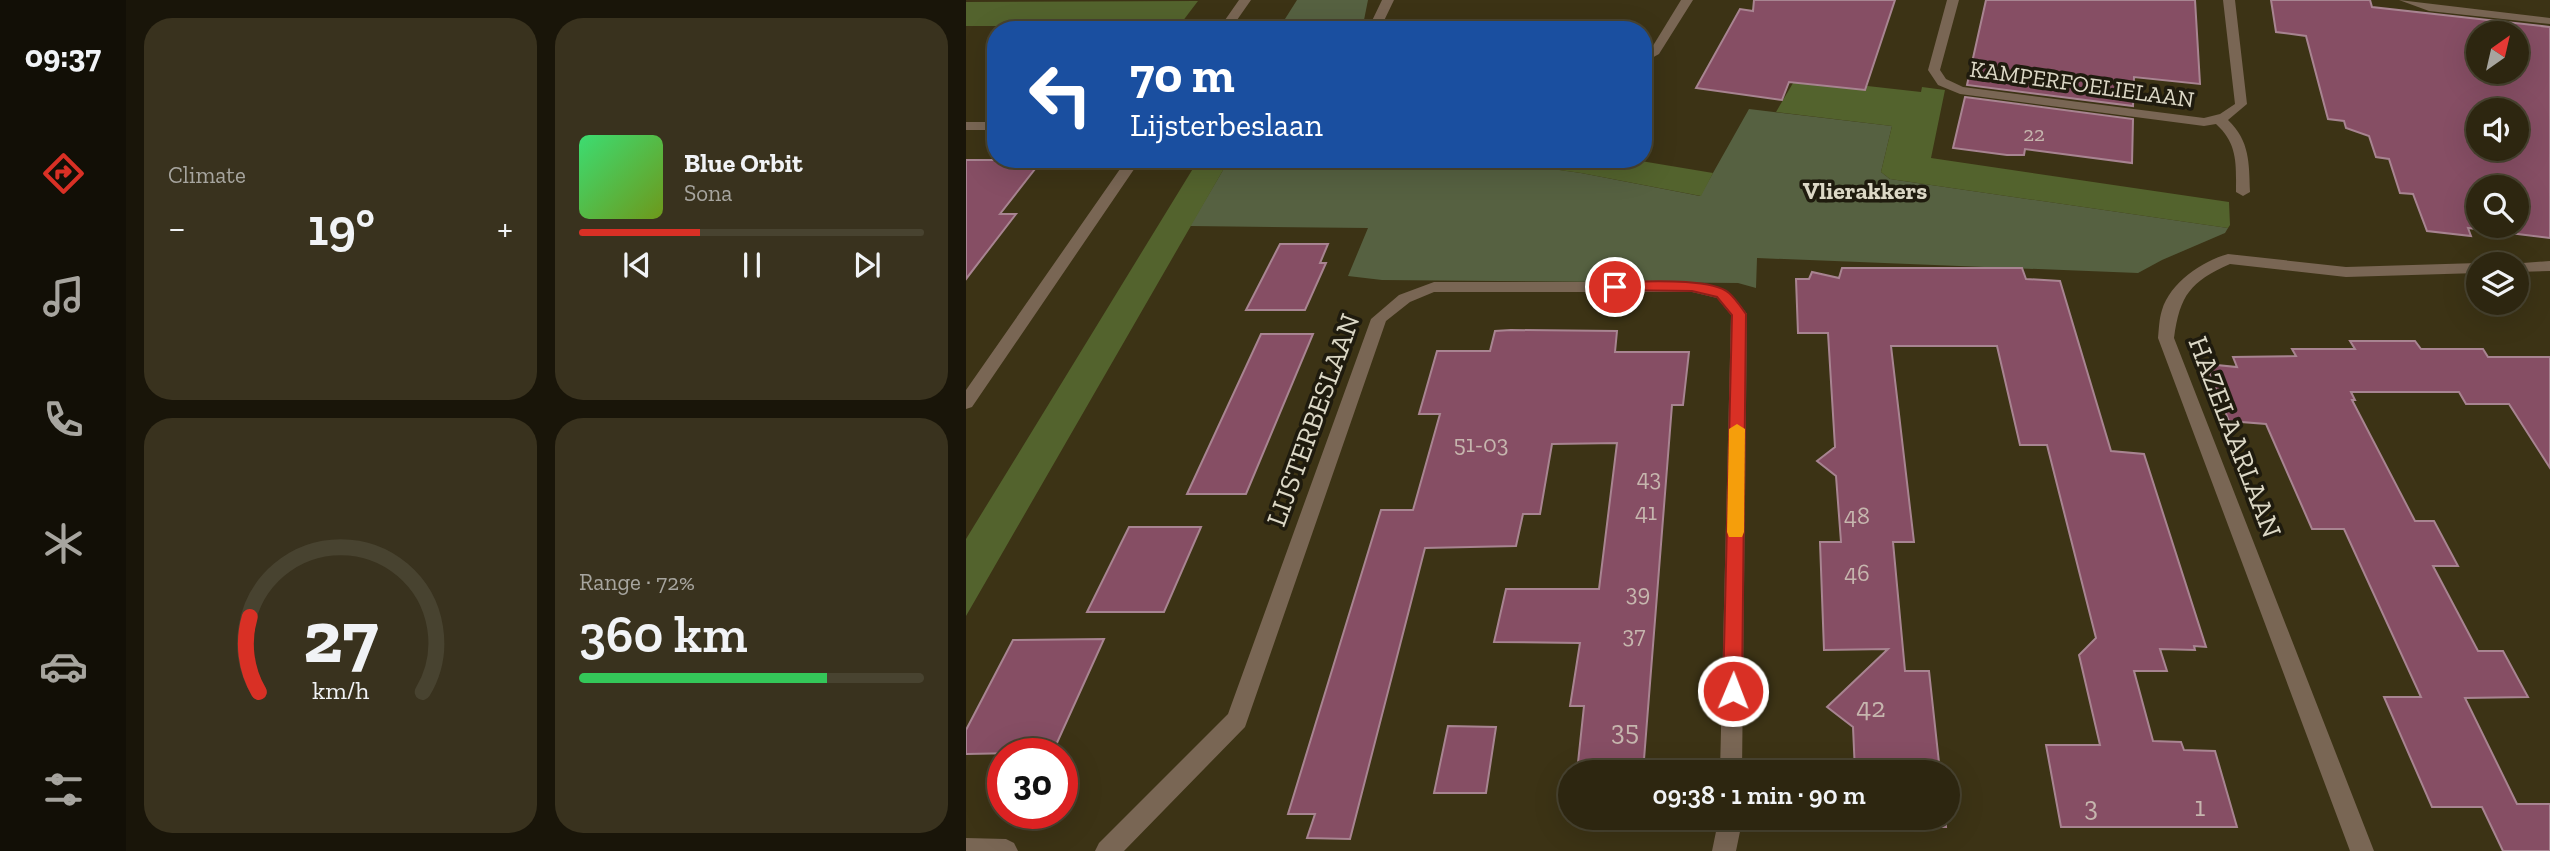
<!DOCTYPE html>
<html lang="en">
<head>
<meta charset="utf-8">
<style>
	:root { --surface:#2d2610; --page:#39321e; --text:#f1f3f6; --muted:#a7a59f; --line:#484330; --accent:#d93025 }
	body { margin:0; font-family:"Zilla Slab",serif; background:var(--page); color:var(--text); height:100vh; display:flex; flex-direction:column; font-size:26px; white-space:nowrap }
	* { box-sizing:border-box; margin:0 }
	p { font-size:23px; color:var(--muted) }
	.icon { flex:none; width:38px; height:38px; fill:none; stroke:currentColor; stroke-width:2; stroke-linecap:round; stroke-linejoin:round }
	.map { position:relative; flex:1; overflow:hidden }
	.drawer { display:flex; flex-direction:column; gap:18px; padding:18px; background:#191509; width:840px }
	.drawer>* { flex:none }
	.hud { position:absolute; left:21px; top:21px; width:665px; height:147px; border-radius:28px; box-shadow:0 7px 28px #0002,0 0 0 2px var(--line); background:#1a4fa0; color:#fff; overflow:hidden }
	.needle { width:46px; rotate:34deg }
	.buttons { position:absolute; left:1500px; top:21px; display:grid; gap:14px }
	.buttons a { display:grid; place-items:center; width:63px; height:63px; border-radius:50%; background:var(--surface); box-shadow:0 7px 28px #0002,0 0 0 2px var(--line); font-size:35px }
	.speed { position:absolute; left:21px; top:738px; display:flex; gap:14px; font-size:35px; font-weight:700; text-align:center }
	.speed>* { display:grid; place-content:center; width:91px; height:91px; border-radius:50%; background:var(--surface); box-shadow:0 7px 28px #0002,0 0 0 2px var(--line); line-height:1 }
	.speed .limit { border:10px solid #d22; background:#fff; color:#111 }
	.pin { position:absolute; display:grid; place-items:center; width:60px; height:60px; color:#fff; margin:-30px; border:4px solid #fff; border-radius:50%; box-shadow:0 2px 7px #0007 }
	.me { position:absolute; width:77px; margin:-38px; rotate:1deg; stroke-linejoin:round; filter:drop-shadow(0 0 5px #0008) }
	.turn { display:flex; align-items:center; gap:24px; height:147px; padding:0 28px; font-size:32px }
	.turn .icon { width:91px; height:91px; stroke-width:2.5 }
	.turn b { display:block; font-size:49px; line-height:60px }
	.big { font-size:52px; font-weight:600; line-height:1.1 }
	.drawer .card { flex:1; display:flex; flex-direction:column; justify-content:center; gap:10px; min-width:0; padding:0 24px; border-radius:28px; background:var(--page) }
	.drawer .dial { align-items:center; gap:0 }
	.dial svg { height:182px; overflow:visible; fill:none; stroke:var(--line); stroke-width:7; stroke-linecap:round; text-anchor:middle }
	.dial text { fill:var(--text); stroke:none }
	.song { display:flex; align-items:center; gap:21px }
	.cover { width:84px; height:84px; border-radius:10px; background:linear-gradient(135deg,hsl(140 70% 55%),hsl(80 70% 35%)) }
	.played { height:7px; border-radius:4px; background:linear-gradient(90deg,var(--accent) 35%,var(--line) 35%) }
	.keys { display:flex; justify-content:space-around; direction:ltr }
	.heat { display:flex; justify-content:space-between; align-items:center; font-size:38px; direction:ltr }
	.charge { height:10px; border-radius:5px; background:linear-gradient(90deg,#34c759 72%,var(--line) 0) }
	.drawer .tiles { flex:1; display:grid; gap:18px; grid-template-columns:repeat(2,1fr) }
	.trip { position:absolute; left:592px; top:760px; width:402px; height:70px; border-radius:35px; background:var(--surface); box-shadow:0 7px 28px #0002,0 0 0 2px var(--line); font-weight:600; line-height:70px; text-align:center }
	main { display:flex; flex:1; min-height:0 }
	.tab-bar { display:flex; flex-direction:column; width:126px; justify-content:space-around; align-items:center; background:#120f06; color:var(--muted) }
	.tab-bar .icon { width:49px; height:49px }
	.tab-bar .selected { color:var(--accent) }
	.tab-bar b { font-size:32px; color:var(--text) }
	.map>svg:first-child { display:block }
</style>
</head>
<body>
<main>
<nav class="tab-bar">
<b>09:37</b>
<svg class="icon selected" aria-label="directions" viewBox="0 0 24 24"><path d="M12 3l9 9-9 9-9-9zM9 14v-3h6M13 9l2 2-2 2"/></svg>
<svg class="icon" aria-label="music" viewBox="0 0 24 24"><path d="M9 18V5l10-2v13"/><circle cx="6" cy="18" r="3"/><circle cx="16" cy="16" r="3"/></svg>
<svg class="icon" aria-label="phone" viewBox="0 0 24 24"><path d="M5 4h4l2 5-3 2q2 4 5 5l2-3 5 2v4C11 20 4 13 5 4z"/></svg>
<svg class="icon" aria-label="climate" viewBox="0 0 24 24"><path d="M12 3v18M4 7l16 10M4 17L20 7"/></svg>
<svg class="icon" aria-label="car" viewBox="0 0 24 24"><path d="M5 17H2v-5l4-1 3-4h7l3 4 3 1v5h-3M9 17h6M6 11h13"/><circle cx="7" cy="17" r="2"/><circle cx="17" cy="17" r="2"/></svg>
<svg class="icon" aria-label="filters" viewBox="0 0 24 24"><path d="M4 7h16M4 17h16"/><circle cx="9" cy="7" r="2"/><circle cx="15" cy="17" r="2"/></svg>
</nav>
<section class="drawer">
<div class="tiles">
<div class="card"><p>Climate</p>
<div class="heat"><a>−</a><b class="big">19°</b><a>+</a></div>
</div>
<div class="card">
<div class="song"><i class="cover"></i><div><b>Blue Orbit</b><p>Sona</p></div></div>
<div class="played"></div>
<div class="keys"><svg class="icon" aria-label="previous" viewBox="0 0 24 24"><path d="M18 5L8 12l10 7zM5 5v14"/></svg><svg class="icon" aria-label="pause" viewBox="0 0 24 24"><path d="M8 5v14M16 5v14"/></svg><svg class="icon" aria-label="next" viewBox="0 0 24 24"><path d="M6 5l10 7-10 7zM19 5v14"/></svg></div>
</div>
<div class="card dial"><svg viewBox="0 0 100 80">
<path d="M14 69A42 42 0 1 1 86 69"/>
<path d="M14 69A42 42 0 0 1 10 36" stroke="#d93025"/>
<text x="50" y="56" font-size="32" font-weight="700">27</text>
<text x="50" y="72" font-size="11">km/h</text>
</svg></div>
<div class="card"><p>Range · 72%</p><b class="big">360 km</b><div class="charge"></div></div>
</div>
</section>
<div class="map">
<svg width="1584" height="851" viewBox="0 0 1584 851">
	<rect width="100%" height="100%" fill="#3c3315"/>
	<path fill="#566141" d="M331,0H402L396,30H312Z
		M783,109L926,126L915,172L924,179L1262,228L1259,233L1196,260L1172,273L791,258L790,288L772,283L416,280L382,276L402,228L224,226L260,165L231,162L233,159H516L615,173L734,196Z"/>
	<path fill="#53632d" d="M232,1L213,26H0V2Z
		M830,78L955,92L956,87L979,90L965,158L1263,202L1264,225L1262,228L924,179L915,172L926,126L810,112Z
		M516,159H663L747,173L735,196L615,173Z
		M231,162L260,165L0,616V539Z"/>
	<path fill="#864e64" stroke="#a88491" stroke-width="2" fill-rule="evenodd" d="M788,0H929L899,90L823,82L816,100L730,88L774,9L787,11Z
		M1020,0H1229L1234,84L1168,77L1167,106L1001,85Z
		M1305,0H1404L1406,7L1584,27V238L1502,228L1505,236L1461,231L1447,194L1434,193L1423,159L1410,157L1403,136L1380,128L1378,121L1362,119L1340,36L1310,32ZM1512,33H1550V72H1512ZM1512,110H1550V149H1512ZM1512,187H1550V226H1512Z
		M999,97L1167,119L1166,163L1059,149L1058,155H1041L987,148Z
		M0,160H76L34,214H50L0,279Z
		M314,244H362L354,263H360L339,310H280Z
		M876,268H1056L1060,279L1094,281L1145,451L1178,454L1240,647L1228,646L1229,650L1194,649L1201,671H1168L1187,741L1215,742L1218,750L1249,751L1271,827H1095L1080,745H1134L1113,655L1130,638L1081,445H1054L1031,346H925L948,542H927L939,671H963L974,772H889L887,727L861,707L922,649L858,650L854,542H875L870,476L851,461L869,447L862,333H832L830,279H843L846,272L873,278Z
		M545,330L651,331L649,352H723L717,405H706L677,772H611L618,706H604L614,643L528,642L540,589H633L651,443L586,444L574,514H557L550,546L459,548L384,839L341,838L349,814H322L415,510H447L474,414H453L471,351H524L529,331Z
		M295,334H347L280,494H221Z
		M1384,341H1449L1455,349H1517L1522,357H1584V468L1543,404H1500L1493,392H1385L1389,400H1386L1449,521H1468L1492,566H1467L1512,651H1537L1562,697L1499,698L1551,804H1584V851H1537L1516,807H1466L1418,697H1455L1378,529H1346L1300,424L1263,421L1240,364L1271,367L1267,357L1330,356L1326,349H1389Z
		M163,527H235L198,612H121Z
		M138,639L90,745H55L51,753L0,754V730L47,640Z
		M482,726L530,727L520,793H468Z
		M920,817H979L980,827L921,826Z"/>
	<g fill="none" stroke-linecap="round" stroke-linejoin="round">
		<path fill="#796654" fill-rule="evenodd" d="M1433,0L1584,18V24L1463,11Z"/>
		<path fill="#796654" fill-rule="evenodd" d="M273,0H285L264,30H252Z
			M416,0H428L415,27L417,30H405L403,27Z
			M715,0H727L693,54L677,63V53L685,49Z
			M981,0H993L974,70L980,79L997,87L1238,118L1254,114L1269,104L1257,0H1269L1281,104L1262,120C1284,141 1283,163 1284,192L1277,196L1270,192C1270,164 1272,144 1250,124L1238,126L994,94L972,85L962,70Z
			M0,122H30V130H0Z
			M161,159H175L6,407L0,409V390Z
			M1262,254L1380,267L1512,263L1516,264H1512V273L1380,277L1264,264C1224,282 1214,295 1208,338L1408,851H1384L1192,338C1193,329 1193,319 1196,310C1204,283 1236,261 1262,254Z
			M1584,261V271L1550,272V264H1544Z
			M468,282H726C755,289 763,288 781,314L776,772H754L765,315L751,298L726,292H468L444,302L420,321L279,727L158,851H129L133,843L262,714L405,319L433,295Z
			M753,817H777L770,851H746Z
			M0,838L40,839L48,843L52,851H0Z"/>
	</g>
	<path fill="#d93025" stroke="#8d1f18" stroke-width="2" d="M649,282C674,282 745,277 763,293C769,298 775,307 780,314L776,691L774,697L767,700L760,697L757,691L766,315L751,297L726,291L644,290V284Z"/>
	<path fill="#f59e0b" d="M771,424L779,429L778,532L776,537H763L761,532L763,429Z"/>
	<g text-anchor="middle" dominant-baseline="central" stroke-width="7" stroke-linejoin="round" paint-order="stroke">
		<g font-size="21" fill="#c6b6ae">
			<text x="1068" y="133">22</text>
		</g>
		<g font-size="23" fill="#dcd8c6" stroke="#1f1b0e">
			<text transform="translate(1116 84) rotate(8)">KAMPERFOELIELAAN</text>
		</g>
		<g font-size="24" font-weight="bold" fill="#dcd8c6" stroke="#1f1b0e">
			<text x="899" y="190">Vlierakkers</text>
		</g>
		<g font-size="24" fill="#c6b6ae">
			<text x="515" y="443">51-03</text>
			<text x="683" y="477">43</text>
			<text x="680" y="511">41</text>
			<text x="891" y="515">48</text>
			<text x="891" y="572">46</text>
			<text x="672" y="592">39</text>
			<text x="668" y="634">37</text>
		</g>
		<g font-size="28" fill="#dcd8c6" stroke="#1f1b0e">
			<text transform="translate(347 420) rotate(-70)">LIJSTERBESLAAN</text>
			<text transform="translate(1269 437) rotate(69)">HAZELAARLAAN</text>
		</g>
		<g font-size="28" fill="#c6b6ae">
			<text x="905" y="707">42</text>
			<text x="659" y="730">35</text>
			<text x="1125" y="806">3</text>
			<text x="1234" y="806">1</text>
		</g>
	</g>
</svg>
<div class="buttons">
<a><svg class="needle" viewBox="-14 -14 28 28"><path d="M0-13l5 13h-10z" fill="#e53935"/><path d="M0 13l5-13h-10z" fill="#a7a59f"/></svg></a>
<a><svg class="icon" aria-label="sound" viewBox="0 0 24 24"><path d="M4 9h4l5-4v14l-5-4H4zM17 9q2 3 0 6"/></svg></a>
<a><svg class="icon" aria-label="search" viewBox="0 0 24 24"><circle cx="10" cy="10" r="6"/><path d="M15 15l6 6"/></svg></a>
<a><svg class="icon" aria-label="layers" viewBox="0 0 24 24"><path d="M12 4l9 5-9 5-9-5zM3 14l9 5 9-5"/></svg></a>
</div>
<div class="speed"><div class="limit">30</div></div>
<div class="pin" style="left:649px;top:287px;background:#d93025"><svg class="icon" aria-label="arrive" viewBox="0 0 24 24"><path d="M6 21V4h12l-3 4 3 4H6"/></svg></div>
<svg class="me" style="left:767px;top:691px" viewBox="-20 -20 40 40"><circle r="17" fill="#d93025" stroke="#fff" stroke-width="3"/><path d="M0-11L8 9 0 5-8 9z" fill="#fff"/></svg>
<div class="trip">09:38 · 1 min · 90 m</div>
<div class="hud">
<div class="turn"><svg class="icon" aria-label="left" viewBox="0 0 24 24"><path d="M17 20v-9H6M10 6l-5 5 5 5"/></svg><div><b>70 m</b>Lijsterbeslaan</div></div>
</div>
</div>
</main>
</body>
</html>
